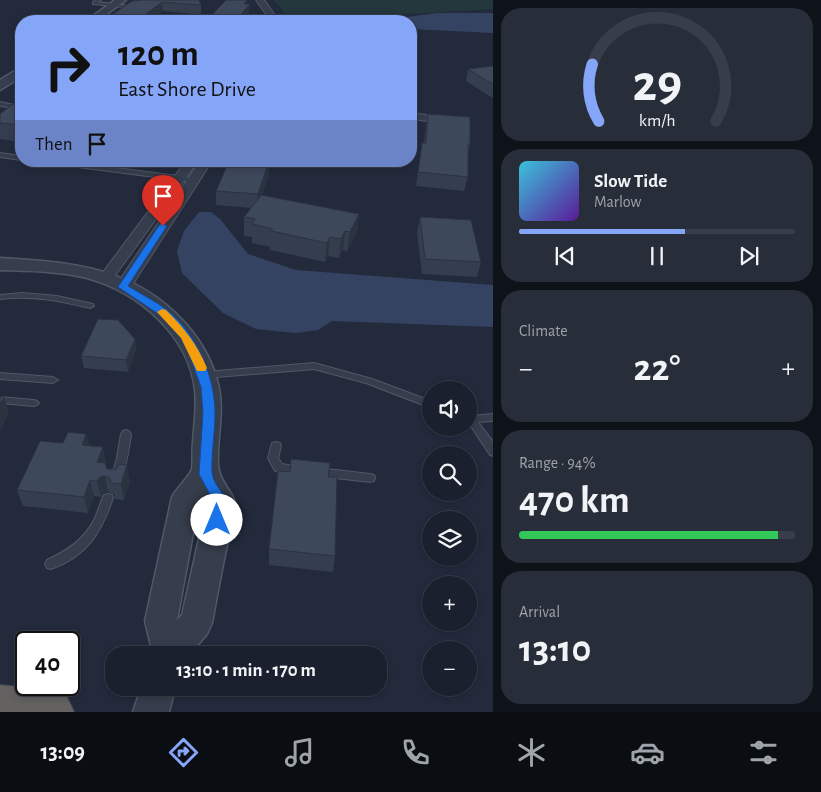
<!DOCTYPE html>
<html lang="en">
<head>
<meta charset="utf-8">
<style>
	:root { --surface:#1a202d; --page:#272d39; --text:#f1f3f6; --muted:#9fa3aa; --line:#383e49; --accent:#85a5f9 }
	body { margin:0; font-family:"Alegreya Sans",sans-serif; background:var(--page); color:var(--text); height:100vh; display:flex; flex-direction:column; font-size:19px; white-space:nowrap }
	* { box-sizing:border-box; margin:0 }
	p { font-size:16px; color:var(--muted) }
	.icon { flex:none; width:28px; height:28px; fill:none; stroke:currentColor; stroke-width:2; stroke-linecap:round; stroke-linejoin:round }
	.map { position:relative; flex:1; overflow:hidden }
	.side { display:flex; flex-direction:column; gap:8px; padding:8px; background:#0e1219; width:328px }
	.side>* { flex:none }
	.hud { position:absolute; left:15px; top:15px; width:402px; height:152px; border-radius:20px; box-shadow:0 2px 8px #0003,0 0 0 1px var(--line); background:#85a5f9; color:#111; overflow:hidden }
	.buttons { position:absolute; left:422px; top:381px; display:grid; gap:10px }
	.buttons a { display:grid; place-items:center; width:55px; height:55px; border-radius:50%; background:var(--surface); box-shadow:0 2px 8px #0003,0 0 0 1px var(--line); font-size:25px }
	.speed { position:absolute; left:15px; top:631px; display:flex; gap:10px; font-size:25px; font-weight:700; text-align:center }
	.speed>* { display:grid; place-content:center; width:65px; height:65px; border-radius:50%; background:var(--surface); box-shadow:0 2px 8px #0003,0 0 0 1px var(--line); line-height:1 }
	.speed .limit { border:2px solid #111; border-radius:8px; background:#fff; color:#111 }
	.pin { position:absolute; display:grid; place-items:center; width:42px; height:42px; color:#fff; margin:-51px -21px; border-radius:50% 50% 50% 0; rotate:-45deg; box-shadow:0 0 5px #0007 }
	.pin .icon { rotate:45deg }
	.me { position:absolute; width:55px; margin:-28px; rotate:0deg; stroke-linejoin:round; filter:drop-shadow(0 0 4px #0008) }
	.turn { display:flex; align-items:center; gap:18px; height:105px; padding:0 20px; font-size:22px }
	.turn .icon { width:65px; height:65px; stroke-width:2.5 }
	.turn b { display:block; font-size:35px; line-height:42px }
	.then { display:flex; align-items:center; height:48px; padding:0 20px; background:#0003; gap:10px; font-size:19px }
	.big { font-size:38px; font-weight:700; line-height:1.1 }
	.side .widget { flex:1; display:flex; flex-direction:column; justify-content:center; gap:8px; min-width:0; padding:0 18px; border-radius:20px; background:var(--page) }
	.side .dial { align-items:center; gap:0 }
	.dial svg { height:130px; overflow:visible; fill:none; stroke:var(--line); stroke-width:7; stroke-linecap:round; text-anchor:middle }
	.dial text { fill:var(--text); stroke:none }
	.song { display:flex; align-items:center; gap:15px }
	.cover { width:60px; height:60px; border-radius:8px; background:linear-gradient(135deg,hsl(190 70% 55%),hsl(270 70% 35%)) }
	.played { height:5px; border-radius:2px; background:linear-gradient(90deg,var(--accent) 60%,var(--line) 60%) }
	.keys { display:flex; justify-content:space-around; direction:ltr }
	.heat { display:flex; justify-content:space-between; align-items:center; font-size:28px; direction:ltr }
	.charge { height:8px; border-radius:4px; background:linear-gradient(90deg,#34c759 94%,var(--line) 0) }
	.trip { position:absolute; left:105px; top:646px; width:282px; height:50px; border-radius:20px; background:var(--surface); box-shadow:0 2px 8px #0003,0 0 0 1px var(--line); font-weight:700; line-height:50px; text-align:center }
	.tabs { display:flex; height:80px; justify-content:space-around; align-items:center; background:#0a0d12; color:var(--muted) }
	.tabs .icon { width:35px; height:35px }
	.tabs .current { color:var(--accent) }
	.tabs b { font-size:22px; color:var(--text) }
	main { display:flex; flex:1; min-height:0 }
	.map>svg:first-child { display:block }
</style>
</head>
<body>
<main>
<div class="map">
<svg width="494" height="712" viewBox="0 0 494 712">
	<rect width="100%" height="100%" fill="#222a3c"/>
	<path fill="#24373d" d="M274,0H493L494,9L291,21Z"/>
	<path fill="#354363" d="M437,13H493V33L411,29V21H323L407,17Z
		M199,212H211L220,219L248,254L296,270L493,285V327L332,321L318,330L296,333L256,329L223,313L182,273L177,251L184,231Z"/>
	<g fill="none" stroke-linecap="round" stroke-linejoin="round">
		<g stroke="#515867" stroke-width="2">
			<path id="service" d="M96,0H101L98,2L138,7L136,8L93,4V2Z
				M0,102L19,106L16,108L0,106Z
				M0,153L21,156V160L0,157Z
				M44,161H63L193,178L196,180L193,182L47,163Z
				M22,293L57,296L93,304L94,306L90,308C60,301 31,295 0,299V295Z
				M314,363L372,379L431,401V408L366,383L314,369L204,378L199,375L204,372Z
				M0,373L53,377L58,380L53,383L0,379Z
				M0,397L34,400L37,401L39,403L37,405L34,406L0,403Z
				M494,414V421L478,422L494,443V456L490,455L469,423V416Z
				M126,430L129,431L131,434C129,449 127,464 121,478L117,479L113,478L112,475L117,458L121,434L123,431Z
				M276,442L280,443L281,446L278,458L282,464L306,468L307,471L306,474L302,475L275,471L268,458L272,443Z
				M318,468L370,474L374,475L375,478L374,481L370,482L318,476L314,475L313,472L314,469Z
				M108,494L112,495L113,498C101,533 87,556 51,569L47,568L45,564L47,560C66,551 84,540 94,520C98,512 100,503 104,495Z"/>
		</g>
		<g stroke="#515867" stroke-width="2">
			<path id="minor" d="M256,0H264L279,21H271Z
				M411,113L427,115L432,118L427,121L411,119Z
				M186,161H198L111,281H101L98,278L101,275Z
				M200,161H212L129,290H117L115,287Z"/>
		</g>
		<g stroke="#515867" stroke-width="3">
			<path id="tertiary" d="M115,0H126L97,21H86Z
				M21,67V77L0,90V80Z
				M0,258C71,262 136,267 186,324C202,342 214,364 219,388C224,412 217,438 218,463C218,482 235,493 235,504C234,516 230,529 228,541C222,568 217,596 212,623L207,634L189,655H153L145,621L172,497C176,489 190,476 192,469C193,461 192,451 193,443C194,425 197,407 195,390C189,335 138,292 87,278C59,271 29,271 0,270ZM203,496L207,503L182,615L177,620L199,501Z
				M141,688H175L169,712H133Z"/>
		</g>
		<g stroke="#3e4554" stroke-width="2">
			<path id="trunk" d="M0,685L52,690L67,697L74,712H0Z"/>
		</g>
		<use href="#service" fill="#363d4c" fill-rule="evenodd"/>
		<use href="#minor" fill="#363d4c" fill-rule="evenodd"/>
		<use href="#tertiary" fill="#363d4c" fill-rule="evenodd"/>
		<use href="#trunk" fill="#636260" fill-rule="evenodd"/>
	</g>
	<path fill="#353e4e" d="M138,0H199L201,5V15L163,11Z
		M494,66V99L466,81L468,69Z
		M21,98V142L0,139V114Z
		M428,114L470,144L468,155V177L464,191L416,186L422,143H424L426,127Z
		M269,175L262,195L359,214L357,232L347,251L343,250L339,258L328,256L325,262L270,250V247L252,243V237L244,236V217L251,208L216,205V191Z
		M420,217L481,262L477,277L422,274L417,232Z
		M135,339L136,350L128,372L84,368L81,356Z
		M86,434L89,445L106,463V464L107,469L130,481L124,500L115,499L114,494L108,492L104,493L101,497L94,496L88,513L23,506L17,490L63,443Z
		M328,477L335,556L333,572L269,565V549Z"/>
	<path fill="#2b3240" d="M247,0V7L250,4L249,15L244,21H235L244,4Z
		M162,2L163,11L150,21H137Z
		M269,161V175L257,209L258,194Z
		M359,214L357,232L347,251L350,232Z
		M345,231L343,250L339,258L341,239Z
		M330,237L328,256L325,262L327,243Z
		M135,339L136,350L128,372L126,360Z
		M4,397L9,413L0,431V404Z
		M86,434L90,450L82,445Z
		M103,447L106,463L101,477L105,476L108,492L104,493L101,497L97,481V462Z
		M127,465L130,481L124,500L121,484Z
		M90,480L94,496L88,513L84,497Z"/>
	<path fill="#3e485b" stroke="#2b3240" d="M143,0H199L201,5L162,2L137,21H103L132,1Z
		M226,0H247L244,4H250L235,21H206Z
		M494,66V85L468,69Z
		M21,98V125L0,123V114Z
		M428,114L470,117V144H468V177L418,172L422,143H426Z
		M229,161H269L258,194L216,191Z
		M261,195L359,214L350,232L345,231L341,239L330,237L327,243L271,231L273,229L252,224L255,219L244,217Z
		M420,217L471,220L481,262L425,259Z
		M98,319L118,320L135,339L126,360L81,356Z
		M0,396L4,397L0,404Z
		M68,432L86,434L82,445L103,447L97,462L105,463L107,469H116L119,464L127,465L121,484L111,483L110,478L105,476L100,477L97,481L90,480L84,497L17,490L40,441L63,443Z
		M291,459L330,463L328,477H337L335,556L269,549L278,471L290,472Z"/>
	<path fill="#1a73e8" stroke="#114b97" d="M163,223L167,226L128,286C141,294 155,301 167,310C197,335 215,376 215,414C215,433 211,453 212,472C214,493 237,494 222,524L217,526L212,524L210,520L214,502L199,474L203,413L201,387L188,351L181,338L160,315L118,287L160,224Z"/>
	<path fill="#f59e0b" d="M162,309L166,310C184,328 197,344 207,368L205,371H197L181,338L157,312Z"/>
</svg>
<div class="buttons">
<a><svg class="icon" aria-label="sound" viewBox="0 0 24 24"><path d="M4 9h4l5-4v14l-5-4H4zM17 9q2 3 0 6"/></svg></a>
<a><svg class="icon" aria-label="search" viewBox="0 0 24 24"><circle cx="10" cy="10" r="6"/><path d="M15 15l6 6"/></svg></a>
<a><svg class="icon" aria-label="layers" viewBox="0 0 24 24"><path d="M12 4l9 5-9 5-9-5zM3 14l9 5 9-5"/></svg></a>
<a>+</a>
<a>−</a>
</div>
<div class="speed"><div class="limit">40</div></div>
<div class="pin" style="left:163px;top:226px;background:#d93025"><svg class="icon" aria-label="arrive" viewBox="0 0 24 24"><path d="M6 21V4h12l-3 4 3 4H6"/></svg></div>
<svg class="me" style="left:217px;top:520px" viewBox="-20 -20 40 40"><circle r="19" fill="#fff"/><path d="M0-13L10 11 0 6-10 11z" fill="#1a73e8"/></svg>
<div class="trip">13:10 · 1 min · 170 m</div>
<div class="hud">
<div class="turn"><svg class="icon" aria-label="right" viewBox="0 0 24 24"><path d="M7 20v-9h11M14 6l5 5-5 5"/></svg><div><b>120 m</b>East Shore Drive</div></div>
<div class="then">Then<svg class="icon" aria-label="arrive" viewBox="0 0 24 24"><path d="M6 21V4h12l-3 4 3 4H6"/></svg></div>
</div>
</div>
<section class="side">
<div class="widget dial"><svg viewBox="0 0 100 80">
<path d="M14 69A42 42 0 1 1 86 69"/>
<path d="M14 69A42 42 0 0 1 10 34" stroke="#85a5f9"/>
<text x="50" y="56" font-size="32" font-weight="700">29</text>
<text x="50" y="72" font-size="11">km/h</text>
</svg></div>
<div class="widget">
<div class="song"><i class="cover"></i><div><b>Slow Tide</b><p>Marlow</p></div></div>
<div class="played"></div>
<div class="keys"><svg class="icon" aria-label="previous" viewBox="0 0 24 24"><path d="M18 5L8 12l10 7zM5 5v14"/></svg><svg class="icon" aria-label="pause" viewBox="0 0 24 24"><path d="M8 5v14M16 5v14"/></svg><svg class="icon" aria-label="next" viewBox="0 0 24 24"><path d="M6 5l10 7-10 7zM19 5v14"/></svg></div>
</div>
<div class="widget"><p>Climate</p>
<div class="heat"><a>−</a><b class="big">22°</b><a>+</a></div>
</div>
<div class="widget"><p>Range · 94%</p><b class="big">470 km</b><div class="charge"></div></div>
<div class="widget"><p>Arrival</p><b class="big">13:10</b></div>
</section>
</main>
<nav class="tabs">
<b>13:09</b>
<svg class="icon current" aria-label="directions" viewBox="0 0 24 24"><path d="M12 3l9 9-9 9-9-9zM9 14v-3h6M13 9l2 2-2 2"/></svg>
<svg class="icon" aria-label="music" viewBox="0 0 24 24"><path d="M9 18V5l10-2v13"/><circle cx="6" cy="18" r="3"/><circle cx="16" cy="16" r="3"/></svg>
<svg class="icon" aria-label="phone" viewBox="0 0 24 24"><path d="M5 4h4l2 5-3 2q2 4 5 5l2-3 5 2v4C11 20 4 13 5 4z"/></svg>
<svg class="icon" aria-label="climate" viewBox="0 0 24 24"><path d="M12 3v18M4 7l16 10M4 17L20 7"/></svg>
<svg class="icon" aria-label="car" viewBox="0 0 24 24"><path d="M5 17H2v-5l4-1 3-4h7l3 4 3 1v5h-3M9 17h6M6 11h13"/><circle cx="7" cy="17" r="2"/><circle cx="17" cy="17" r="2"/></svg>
<svg class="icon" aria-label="filters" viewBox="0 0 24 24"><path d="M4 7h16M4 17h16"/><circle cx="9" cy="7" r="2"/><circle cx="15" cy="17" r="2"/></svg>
</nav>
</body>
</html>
